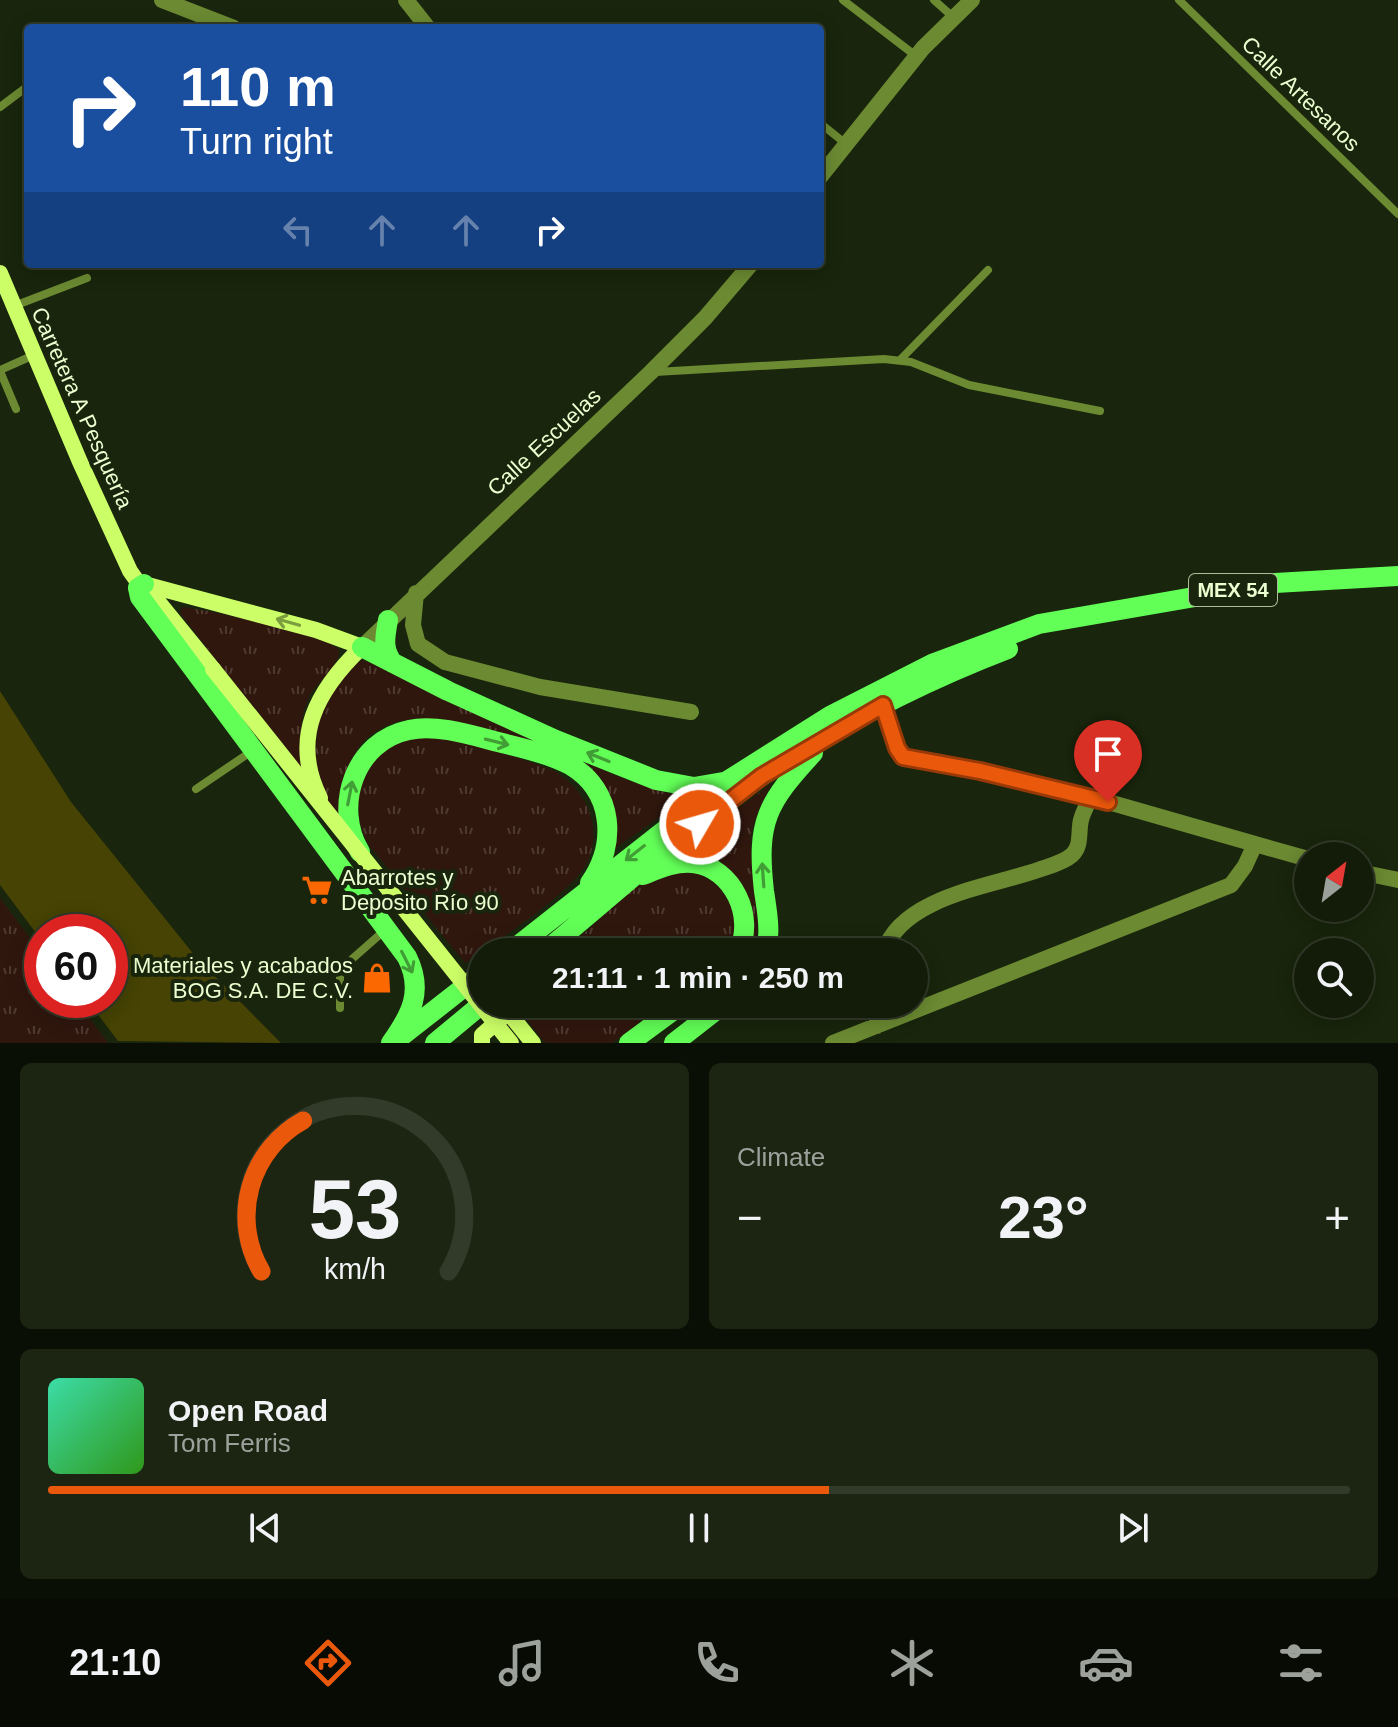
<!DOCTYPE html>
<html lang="en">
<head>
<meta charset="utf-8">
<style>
	:root { --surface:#131c09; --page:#1c2512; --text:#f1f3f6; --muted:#9da19c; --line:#323a2a; --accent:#ea580c }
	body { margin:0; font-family:Arial,sans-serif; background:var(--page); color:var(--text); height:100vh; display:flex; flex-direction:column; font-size:30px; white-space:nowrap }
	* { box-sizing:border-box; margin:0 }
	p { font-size:26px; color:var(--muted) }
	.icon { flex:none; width:44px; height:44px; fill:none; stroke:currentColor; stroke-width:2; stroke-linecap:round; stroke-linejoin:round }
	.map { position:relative; height:1043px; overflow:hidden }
	.drawer { display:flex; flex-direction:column; gap:20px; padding:20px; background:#0a0f05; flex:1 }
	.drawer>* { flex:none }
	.banner { position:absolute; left:24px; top:24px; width:800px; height:244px; border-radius:8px; box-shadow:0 4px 20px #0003,0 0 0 2px var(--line); background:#1a4fa0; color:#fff; overflow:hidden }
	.needle { width:52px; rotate:31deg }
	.buttons { position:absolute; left:1294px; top:842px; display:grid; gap:16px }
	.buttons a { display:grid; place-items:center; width:80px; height:80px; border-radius:50%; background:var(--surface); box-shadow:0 4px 20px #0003,0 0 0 2px var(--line); font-size:40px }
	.speed { position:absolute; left:24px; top:914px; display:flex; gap:16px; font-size:40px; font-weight:700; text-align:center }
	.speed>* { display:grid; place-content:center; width:104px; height:104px; border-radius:50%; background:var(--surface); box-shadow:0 4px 20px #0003,0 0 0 2px var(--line); line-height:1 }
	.speed .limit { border:12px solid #d22; background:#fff; color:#111 }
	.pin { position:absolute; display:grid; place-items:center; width:68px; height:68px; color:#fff; margin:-82px -34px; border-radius:50% 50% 50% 0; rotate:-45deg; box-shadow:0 0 8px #0007 }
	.pin .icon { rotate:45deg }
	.me { position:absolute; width:88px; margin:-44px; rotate:52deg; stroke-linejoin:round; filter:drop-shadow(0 0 6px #0008) }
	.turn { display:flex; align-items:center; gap:28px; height:168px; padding:0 24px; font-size:36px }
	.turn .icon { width:104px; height:104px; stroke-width:2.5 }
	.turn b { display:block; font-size:56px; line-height:68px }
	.lanes { display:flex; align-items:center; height:76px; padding:0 24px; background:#0003; justify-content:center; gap:40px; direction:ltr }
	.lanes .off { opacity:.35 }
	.big { font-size:60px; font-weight:700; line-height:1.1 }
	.drawer .widget { flex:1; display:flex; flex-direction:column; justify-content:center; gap:12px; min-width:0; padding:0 28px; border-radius:12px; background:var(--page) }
	.drawer .dial { align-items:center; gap:0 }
	.dial svg { height:208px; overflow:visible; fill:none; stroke:var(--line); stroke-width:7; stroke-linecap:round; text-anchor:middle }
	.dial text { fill:var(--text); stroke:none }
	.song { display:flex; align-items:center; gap:24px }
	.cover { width:96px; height:96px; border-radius:12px; background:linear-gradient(135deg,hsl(160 70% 55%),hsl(110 70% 35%)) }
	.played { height:8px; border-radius:4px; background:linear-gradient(90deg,var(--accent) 60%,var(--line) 60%) }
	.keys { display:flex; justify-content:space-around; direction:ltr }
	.heat { display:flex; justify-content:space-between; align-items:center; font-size:44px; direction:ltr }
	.drawer .tiles { flex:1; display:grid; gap:20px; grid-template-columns:1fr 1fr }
	.widget:last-child { grid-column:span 2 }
	.trip { position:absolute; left:468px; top:938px; width:460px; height:80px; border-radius:40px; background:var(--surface); box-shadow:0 4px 20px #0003,0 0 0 2px var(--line); font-weight:700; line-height:80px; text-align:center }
	.dock { display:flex; height:128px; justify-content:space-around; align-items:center; background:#080b04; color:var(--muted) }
	.dock .icon { width:56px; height:56px }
	.dock .selected { color:var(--accent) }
	.dock b { font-size:36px; color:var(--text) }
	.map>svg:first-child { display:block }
</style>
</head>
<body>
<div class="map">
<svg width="1398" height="1043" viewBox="0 0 1398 1043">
	<defs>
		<pattern id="grass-tufts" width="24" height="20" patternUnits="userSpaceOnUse" patternTransform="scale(2)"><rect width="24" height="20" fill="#30170e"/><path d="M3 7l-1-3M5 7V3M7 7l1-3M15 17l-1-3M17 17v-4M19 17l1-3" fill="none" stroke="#4e3a30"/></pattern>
	</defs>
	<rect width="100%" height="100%" fill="#19250c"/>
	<path fill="url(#grass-tufts)" d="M182,607C208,610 325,634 339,650C340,666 316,682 309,697C298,721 300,746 302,772L180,613Z
		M360,660L369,662C438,695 506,729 577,759C613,774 649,791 688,797L614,849L595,783L447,720C369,710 337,753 341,827L329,809L311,749L323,700Z
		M405,737C417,737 430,736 441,737C459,739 545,765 558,773C590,795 605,833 584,868C569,893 492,946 465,963L367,843C347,798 359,759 405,737Z
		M772,783C762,802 752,819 751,841C750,879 764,914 754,952H746L728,869L710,857L685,849Z
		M689,869C725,883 750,915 725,952H563L634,888L655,877Z
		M0,898L42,954V1000H76L108,1043H0Z
		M514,1004H664L612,1043H545Z"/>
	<path fill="#464304" d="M0,691L71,802L196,957L281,1043L118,1041L87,1000H110V932H42V941L0,885Z"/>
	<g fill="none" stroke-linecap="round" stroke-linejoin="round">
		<path stroke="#6b8a32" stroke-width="8" d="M843,0L916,56
			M934,0L953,17
			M1179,0L1398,214
			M0,107L28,86
			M820,123L846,144
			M14,306L87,278
			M900,360L988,270
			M0,370L34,355
			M0,371L16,409
			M655,372L884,359L911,362L969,385L1100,411
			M196,789L252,751
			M340,1008V975L343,967L385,930"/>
		<path stroke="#6b8a32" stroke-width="16" d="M162,0L234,28
			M406,0L428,28
			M820,177L923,48L972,0
			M416,593L413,625L418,644L445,662L540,687L691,712
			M362,647L651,372L705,318L751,264
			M883,705L897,748L903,757L980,771L1091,797
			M1255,844L1308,859
			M1360,872L1398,880
			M877,1026V1004
			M833,1043L1231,885L1245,866L1255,844L1091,797C1087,805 1083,812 1081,820C1078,832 1082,846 1072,855C1063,863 1049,866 1038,870C992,886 901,897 884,952"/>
		<path stroke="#ccff67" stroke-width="16" d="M0,273L80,462L130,571L147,595
			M143,583L213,669
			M144,584L316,630L362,647C317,690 290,738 320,798
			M482,1043V1035L506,1014L512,1017L533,1043"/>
		<path stroke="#62ff57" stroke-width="20" d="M144,584L138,588L140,597L407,957C424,991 411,1015 391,1043
			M388,620C385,637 382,649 393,663
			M362,647L448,691L556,740L656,780L694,787L723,782
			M360,852C333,807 354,741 409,730C434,724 468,734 494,741C518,747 547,753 570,765C614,791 617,844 590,883
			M643,875C658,869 676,861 693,863C733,867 756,918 738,952
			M510,952L727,781L830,716L934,663L1039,624L1275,583L1398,576
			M544,952C615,894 688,826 763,775C840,724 922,682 1008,649
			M766,952C771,932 767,911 764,891C756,821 767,803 813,753
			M403,1035L482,973
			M435,1043L482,1004
			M629,1043L682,1004
			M674,1043L724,1004"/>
		<path stroke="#ccff67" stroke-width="16" d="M213,669L511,1043"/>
	</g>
	<defs><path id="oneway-shaft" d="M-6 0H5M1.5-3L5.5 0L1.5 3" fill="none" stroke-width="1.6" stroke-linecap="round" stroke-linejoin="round" transform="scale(2)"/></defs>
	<use stroke="#7b9d3e" href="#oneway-shaft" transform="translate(288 622) rotate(-164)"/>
	<g stroke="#419d35">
		<use href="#oneway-shaft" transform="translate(497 742) rotate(14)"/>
		<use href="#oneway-shaft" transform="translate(598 757) rotate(-158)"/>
		<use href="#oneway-shaft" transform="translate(350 793) rotate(-79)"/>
		<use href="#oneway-shaft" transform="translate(635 853) rotate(142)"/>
		<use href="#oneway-shaft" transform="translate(763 875) rotate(-94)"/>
		<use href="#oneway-shaft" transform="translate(407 962) rotate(63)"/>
	</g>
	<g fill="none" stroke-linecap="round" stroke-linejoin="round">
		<g stroke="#983908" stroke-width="20">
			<path id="route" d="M700,824L762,776L883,705L897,748L903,757L980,771L1108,802"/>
		</g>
		<use href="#route" stroke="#ea580c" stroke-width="14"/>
	</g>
	<defs>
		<g id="supermarket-bare" transform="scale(2.4)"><path d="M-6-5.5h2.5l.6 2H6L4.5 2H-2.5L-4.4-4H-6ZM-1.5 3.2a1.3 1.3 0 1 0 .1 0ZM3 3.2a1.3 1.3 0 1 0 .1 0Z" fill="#fb6700" stroke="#19250c" stroke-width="2.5" paint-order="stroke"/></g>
		<g id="shop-bare" transform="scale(2.4)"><path d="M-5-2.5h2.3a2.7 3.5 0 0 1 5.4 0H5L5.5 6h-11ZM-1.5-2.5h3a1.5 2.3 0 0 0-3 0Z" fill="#fb6700" stroke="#19250c" stroke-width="2.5" paint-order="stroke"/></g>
	</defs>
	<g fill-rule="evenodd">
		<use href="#supermarket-bare" x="317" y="890"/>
		<use href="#shop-bare" x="377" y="978"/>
	</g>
	<g text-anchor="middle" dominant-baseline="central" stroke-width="8" stroke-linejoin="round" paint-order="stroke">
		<rect fill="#19250c" stroke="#acbe95" stroke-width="2" x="1189" y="574" width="88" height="32" rx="6"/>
		<g font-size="20" font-weight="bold" fill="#ebffd0">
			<text x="1233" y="590">MEX 54</text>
		</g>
		<g font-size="22" fill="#ebffd0" stroke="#19250c">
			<text transform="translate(1301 94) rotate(44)">Calle Artesanos</text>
			<text transform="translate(82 408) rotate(66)">Carretera A Pesquería</text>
			<text transform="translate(544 442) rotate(-43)">Calle Escuelas</text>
		</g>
		<g font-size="22" fill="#ebffd0" stroke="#19250c" text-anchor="start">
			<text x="341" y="877">Abarrotes y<tspan x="341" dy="25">Deposito Río 90</tspan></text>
			<text x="353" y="965" text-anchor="end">Materiales y acabados<tspan x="353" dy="25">BOG S.A. DE C.V.</tspan></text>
		</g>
	</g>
</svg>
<div class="buttons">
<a><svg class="needle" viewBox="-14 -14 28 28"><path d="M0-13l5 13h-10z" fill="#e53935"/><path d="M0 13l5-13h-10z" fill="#9da19c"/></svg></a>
<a><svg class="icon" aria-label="search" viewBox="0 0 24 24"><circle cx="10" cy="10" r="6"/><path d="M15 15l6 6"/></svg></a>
</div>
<div class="speed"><div class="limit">60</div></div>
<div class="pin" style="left:1108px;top:802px;background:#d93025"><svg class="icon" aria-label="arrive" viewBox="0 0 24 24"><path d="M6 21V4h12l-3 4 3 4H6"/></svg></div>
<svg class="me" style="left:700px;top:824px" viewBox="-20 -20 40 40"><circle r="17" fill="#ea580c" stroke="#fff" stroke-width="3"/><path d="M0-11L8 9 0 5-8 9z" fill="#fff"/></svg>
<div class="trip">21:11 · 1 min · 250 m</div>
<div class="banner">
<div class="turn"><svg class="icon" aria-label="right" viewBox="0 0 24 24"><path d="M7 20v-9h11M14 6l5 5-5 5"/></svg><div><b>110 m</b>Turn right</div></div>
<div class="lanes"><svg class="icon off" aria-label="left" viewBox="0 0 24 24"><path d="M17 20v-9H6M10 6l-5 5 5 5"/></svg><svg class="icon off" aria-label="ahead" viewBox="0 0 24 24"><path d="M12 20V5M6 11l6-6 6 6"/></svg><svg class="icon off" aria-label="ahead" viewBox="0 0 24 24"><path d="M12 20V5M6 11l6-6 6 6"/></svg><svg class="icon" aria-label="right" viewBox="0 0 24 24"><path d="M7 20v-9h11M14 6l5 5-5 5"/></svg></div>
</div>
</div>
<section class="drawer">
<div class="tiles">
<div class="widget dial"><svg viewBox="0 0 100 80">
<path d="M14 69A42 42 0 1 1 86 69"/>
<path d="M14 69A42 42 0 0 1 30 11" stroke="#ea580c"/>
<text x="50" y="56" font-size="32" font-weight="700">53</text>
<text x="50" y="72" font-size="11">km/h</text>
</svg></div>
<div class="widget"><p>Climate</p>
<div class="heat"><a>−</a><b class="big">23°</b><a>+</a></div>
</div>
<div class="widget">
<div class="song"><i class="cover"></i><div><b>Open Road</b><p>Tom Ferris</p></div></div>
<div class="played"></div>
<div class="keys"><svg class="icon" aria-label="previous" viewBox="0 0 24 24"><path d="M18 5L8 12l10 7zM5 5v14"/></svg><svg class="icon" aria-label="pause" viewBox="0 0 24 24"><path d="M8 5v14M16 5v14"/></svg><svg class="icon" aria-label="next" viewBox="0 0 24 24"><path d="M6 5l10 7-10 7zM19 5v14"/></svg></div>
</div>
</div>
</section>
<nav class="dock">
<b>21:10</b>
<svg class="icon selected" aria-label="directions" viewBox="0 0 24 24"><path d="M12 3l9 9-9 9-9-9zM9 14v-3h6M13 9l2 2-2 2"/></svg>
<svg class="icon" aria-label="music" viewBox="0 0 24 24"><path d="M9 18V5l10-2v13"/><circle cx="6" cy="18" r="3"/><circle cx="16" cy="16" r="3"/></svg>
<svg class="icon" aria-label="phone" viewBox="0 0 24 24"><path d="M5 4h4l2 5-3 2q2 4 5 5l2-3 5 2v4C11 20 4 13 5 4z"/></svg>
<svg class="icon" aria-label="climate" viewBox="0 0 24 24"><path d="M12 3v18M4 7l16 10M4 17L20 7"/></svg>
<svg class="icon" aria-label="car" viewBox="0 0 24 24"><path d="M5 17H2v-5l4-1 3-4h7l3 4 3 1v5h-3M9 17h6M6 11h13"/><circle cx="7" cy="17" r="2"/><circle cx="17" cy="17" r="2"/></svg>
<svg class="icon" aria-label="filters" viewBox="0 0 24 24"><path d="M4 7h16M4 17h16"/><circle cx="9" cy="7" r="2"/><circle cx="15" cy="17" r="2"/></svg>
</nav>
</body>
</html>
